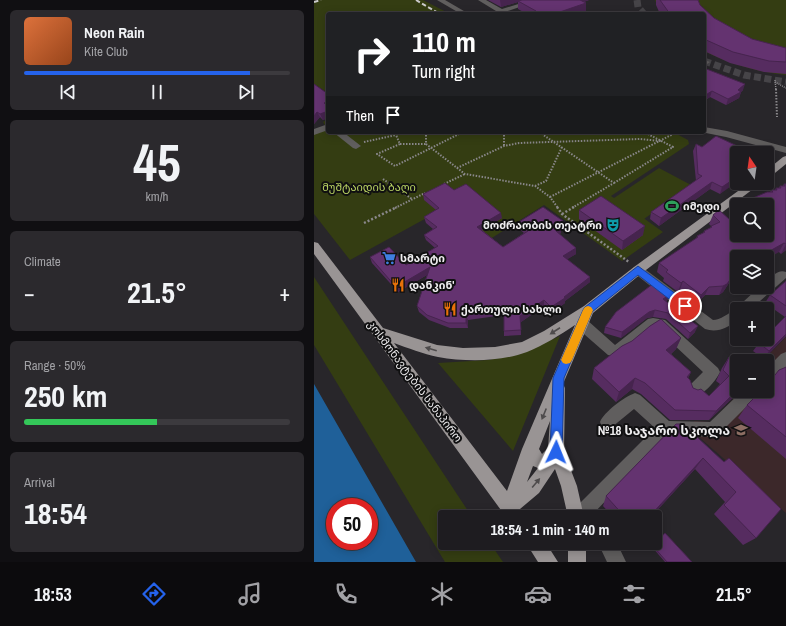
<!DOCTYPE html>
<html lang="en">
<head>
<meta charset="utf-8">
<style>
	:root { --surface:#1e1c20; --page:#2b292d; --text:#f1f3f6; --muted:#a1a1a5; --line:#3c3a3e; --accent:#2563eb }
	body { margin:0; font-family:"Archivo Narrow","Noto Sans Georgian",sans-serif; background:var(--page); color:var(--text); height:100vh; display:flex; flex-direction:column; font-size:15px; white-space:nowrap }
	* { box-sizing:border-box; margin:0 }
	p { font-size:13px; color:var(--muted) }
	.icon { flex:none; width:22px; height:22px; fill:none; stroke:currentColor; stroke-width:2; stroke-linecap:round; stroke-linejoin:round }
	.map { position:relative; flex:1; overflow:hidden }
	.drawer { display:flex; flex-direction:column; gap:10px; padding:10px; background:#100f12; width:314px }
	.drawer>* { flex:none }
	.guide { position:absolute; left:12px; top:12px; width:380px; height:122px; border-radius:4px; box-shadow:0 2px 10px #0003,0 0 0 1px var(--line); background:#202124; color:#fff; overflow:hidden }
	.needle { width:26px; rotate:347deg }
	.tools { position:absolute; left:416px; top:146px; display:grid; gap:8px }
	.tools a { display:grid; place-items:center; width:44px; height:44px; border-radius:4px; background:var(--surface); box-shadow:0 2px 10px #0003,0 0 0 1px var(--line); font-size:20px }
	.speed { position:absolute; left:12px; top:498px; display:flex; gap:8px; font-size:20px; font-weight:700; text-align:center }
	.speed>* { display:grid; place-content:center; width:52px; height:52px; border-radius:50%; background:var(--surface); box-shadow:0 2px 10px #0003,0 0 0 1px var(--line); line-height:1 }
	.speed .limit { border:6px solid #d22; background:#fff; color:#111 }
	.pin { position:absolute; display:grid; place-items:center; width:34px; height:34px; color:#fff; margin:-17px; border:2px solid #fff; border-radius:50%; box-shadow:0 1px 4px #0007 }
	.me { position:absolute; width:44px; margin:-22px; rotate:2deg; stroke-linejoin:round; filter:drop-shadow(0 0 3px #0008) }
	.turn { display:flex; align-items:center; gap:14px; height:84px; padding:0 20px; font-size:18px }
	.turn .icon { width:52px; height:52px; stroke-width:2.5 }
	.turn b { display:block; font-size:28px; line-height:34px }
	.then { display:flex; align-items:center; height:38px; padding:0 20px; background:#0003; gap:8px; font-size:15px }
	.big { font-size:30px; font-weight:800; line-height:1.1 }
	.drawer .card { flex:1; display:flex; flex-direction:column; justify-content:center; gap:6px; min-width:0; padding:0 14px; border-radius:6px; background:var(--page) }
	.drawer .dial { align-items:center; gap:0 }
	.dial b { font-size:52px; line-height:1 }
	.song { display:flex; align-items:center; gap:12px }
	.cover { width:48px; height:48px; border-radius:6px; background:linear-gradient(135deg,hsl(20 70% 55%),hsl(20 70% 35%)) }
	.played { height:4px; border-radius:2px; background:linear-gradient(90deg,var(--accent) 85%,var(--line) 85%) }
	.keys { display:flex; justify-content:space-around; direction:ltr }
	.heat { display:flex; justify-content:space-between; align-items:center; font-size:22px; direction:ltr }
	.charge { height:6px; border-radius:3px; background:linear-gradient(90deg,#34c759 50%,var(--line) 0) }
	.trip { position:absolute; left:124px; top:510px; width:224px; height:40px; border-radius:4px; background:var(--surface); box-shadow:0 2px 10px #0003,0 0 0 1px var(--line); font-weight:800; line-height:40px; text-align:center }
	.menu { display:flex; height:64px; justify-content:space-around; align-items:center; background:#0c0b0d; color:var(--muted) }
	.menu .icon { width:28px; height:28px }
	.menu .on { color:var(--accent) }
	.menu b { font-size:18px; color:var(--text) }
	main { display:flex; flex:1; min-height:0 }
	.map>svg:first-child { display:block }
</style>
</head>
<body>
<main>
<section class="drawer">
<div class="card">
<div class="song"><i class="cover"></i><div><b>Neon Rain</b><p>Kite Club</p></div></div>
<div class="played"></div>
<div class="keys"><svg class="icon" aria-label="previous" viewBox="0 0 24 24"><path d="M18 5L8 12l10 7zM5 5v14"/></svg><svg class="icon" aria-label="pause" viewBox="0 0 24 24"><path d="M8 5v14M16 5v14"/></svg><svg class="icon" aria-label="next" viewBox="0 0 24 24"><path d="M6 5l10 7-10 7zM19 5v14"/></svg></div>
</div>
<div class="card dial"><b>45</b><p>km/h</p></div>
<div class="card"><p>Climate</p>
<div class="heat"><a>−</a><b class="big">21.5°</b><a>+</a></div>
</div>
<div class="card"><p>Range · 50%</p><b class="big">250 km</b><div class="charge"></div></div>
<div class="card"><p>Arrival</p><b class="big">18:54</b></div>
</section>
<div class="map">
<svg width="472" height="562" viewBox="0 0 472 562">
	<rect width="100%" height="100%" fill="#28262a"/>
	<path fill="#3c282a" d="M472,337V513L385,437L380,421L397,422L427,391H453V361H448Z"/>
	<path fill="#343d12" d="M5,0H109L136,14H14V93L0,84V1Z
		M341,0H472V75C443,72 416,64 390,51V14H346Z
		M14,108V132H359L374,140L375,144L297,196L300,198L345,168L377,185L330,219L328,217L349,232L308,261L230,205L162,248L118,215L36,260L0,214V131L12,127L9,122L13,119L5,111Z
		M0,277L158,517H131V543H176L189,562H131L0,345Z
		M246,336L199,451L124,363L174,360L206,354Z"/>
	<path fill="#1f6099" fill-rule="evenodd" d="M0,384L102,562H0ZM21,507H55V541H21Z"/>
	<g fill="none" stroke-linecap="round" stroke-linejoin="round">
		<path stroke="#464448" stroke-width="7" stroke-dasharray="7 3.5" stroke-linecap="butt" d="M323,0L324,7L330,14
			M390,61L430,75L472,82"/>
		<path stroke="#8a888b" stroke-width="1.5" stroke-dasharray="1 1" stroke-linecap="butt" d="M461,80L462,90
			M461,82L472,88"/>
		<path stroke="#8a888b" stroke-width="2" stroke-dasharray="1.5 1.5" stroke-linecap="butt" d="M462,89L463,117
			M86,132L82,135L86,144L63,154L81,166L149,132
			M112,132V144L151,174L221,186L236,197L244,208
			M190,132V146
			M225,132L300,183L258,208
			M50,142L82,135L81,132
			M86,144H112
			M143,168L190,146L205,143L326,139L346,141
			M69,179L98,199
			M300,183L359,147L330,132
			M130,184L151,174
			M221,186L232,181L248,147
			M236,197L363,132
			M81,208L111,193"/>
		<path stroke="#8a888b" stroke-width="2.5" stroke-dasharray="2 2" stroke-linecap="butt" d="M243,207L248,214L315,262
			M248,214L260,207
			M50,223L83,207"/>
		<path fill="#605e5e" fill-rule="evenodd" d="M123,0H131L155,14H147Z
			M164,0H172L188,9L217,0H226L185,14H175L182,11Z
			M390,60L396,62L390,66Z
			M14,124V130L0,135V129Z
			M390,127L413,131L472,147V153L412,137L387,132H390Z
			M19,132H29L47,146L42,149L39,148Z
			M324,266L328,267L399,320C413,320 434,296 446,287H453V281C459,276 464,269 472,272V278L437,309H423V320C414,328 403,333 391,329L320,273L318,270L320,267Z
			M339,318L351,320L404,368L406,372C402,381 389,395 379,399L374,397L372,392L374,387L389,372L343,329C327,334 314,362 294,355L263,328L262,324L263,320L268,319L273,320L301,345L334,319Z
			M472,352V367L458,381L453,383V368L467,354Z
			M428,391H445L443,396L404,435L399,437L355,435L277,516H265L263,510L265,504L341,428L320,409L298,427L293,429L288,427L286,422C290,412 310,397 321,393L326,395L355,421L396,422Z
			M284,543H303L312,562H293Z"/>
		<path fill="#999494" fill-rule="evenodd" d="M472,156V164L456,177L453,178V170L469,157Z
			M435,183H447L328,273L279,313L249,384L251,388L250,452L263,486L270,517H254L247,486L241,469L225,493L206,509L210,517H192L0,254V242L4,243L69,328L123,345L149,348L181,347L208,342L230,331L270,306L320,267ZM261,325L208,449L193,491L80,343C94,348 109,354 124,357C152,362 186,362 213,352C230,345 246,335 261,325ZM236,421L234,448L228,454L225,449ZM219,466L224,468L213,482Z
			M212,543H232L244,562H224Z
			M254,543H272V562H254Z"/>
		<path stroke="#cbcacc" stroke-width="2" stroke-dasharray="4.5 2.5" stroke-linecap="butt" d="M102,0L126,14
			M0,2L7,0"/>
	</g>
	<path fill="#562c60" d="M174,0H275L270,2L272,3V11L262,14H212H213L204,9V2L187,7Z
		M342,0H384L386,5L400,18L438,39L472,48V74L450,72L416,63L390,51V14H346L342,5Z
		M390,68L429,90L427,92L425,98L412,105L396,97L390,101Z
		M0,84L14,94V118L9,120L6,117L0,124Z
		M382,144L388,147L438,153L406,194L396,189L345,226L336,219L337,212L382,181L379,151Z
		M470,184H472V250L467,254L465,252L423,257L415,283L409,292L405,295H391L383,303L366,290L364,292L349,281L350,278L343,272L345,263L382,239L383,236L389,233L390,231L396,228L397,226L395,224L399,215L415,219L453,205H436L439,198L456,192L457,190H461L462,188H465L466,186H469Z
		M140,190L188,218L168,230L189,247L210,233L204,228L203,223L249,221V227L247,228V233L245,234L262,248V254L253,259L276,282L251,301V303L237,313L230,306L207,322V335L190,336V315L154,320V328H136L115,320L105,312L103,306L113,275L84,292L58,263L56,257L92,265L121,248L112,240L110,235L119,229L112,223L110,217L122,210L110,200L109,194Z
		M265,210L329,235L308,250L265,219Z
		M472,281V336L450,359L439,351L445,343L471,317L451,303L456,295Z
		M355,295L352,301L381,332L374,339L352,319L339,317L333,318L307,338L290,333L291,327Z
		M367,338L362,349L357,354L377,372L374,378L379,388L395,396L406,384L402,381L408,368L415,357L423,391H426L395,420H356L327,394L318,389L302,402L278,379L280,368Z
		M472,367V459L424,418L433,405Z
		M362,424L410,462L442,538L429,545L400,514L411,502L381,469L337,517H299L289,506L292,496Z
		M351,533L378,562H351L338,547Z"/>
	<path fill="#46244e" d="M186,0H211L204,1V2L187,7Z
		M260,0H275L260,5Z
		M272,3V11L262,14H240Z
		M431,84L429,90L427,92L425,98L412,105L414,99L424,90Z
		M398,91L396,97L390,101V96Z
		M14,101V108L10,103Z
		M14,111V118L9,120L6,114Z
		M3,112L6,117L0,124V116Z
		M423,177V182L406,194L408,187Z
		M398,182L396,189L345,226L347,218Z
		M187,213L188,218L164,232L163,227Z
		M249,221V227L247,228V233L242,237V231L244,225Z
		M331,226L329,235L308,250L309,241Z
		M470,243L465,252L453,259V257H445Z
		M472,244V250L467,254Z
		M262,248V254L249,262V256Z
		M116,267L118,272L84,292L82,287Z
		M423,272V279L415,283L409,292L405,295L409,286L420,274Z
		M276,277V282L251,301V303L237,313V307Z
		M369,281L366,290L364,292L367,283Z
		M395,287L391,295L383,303L387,295Z
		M355,295L353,301L347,305L349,299Z
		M230,300V306L207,322V335L206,316Z
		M341,310L339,317L333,318L307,338L308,332L335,312Z
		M152,315L154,320V328L152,323Z
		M384,326L381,332L374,339L376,333Z
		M472,334V336L450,359L455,351Z
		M367,338L362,349L348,361L352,350Z
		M377,372L372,383L373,377Z
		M321,378L318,389L302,402L305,392Z
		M423,390V391H426L395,420L402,411Z
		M389,458L381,469L337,517H335Z"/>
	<path fill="#643370" stroke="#46244e" d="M208,0H266L272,3L240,14H212L222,11L204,1Z
		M346,0H384L386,5L400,18L438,39L472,48V62L455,61L419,52L390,39V14H356Z
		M390,68L431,84L424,90L427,92L414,99L398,91L390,96Z
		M0,84L14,94V101L10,103L14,106V111L6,114L3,112L0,116Z
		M402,136L438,153H423V177L408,187L398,182L347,218L337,212L388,176L384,174L382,144L388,147Z
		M131,183L140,190L152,184L187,213L163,227L189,247L214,231L203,223L229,207L249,221L244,225L247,227L242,231L262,248L249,256L276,277L250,297L251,298L237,307L230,300L206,316L207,330L190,331V310L152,315V323H134L113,315L103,306L116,267L82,287L56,257L75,247L92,265L124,246L110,235L123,227L110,217L125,208L109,194Z
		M470,184H472V244L470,243L445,257H423V272L420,274L413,284L409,286L395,287L387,295L369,281L367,283L352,272L354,270L345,263L384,237L383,236L391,232L390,231L398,227L397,226L406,222L399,215L405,210L415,219L423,215V235H453V205H442L446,203L439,198L453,192H459L457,190H463L462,188H467L466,186H471Z
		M287,196L331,226L309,241L265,210Z
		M472,281V306L456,295Z
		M340,283L355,295L349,299L384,326L376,333L354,313L341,310L335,312L308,332L291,327L302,312Z
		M472,316V334L455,351L445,343L449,339H453V335Z
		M347,319L367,338L352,350L377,372L373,377L376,380L379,388L384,390L387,389L395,396L415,376L409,370L415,357L423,364V390L402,411L361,410L331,383L321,378L305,392L280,368L308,346L318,341L336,326Z
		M472,367V437L433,405L447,391H453V385L465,370L470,368Z
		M362,424H369L410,462L415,458L467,509L442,538L410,505L422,492L389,458L335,517H311L292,496Z
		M351,533L378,562H353L339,546Z"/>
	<defs><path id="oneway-solid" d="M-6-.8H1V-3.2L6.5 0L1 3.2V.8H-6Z"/></defs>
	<g fill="#4e4b4c">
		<use href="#oneway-solid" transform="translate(241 331) rotate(147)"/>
		<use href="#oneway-solid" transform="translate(117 349) rotate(-164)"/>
		<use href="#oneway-solid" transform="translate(230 414) rotate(112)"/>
		<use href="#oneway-solid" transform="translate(222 483) rotate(-50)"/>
	</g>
	<path fill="#2563eb" stroke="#184099" d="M324,266L374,303L376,306L374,309H368L324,275L278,312L250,378L248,452L246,456L242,458L238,456L236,452L239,378L269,310L271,307Z"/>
	<path fill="#f59e0b" d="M274,306L277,307L279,310L258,360L256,363L252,364L249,363L247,360L269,310L271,307Z"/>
	<defs>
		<g id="stadium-bare" transform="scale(1.08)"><path d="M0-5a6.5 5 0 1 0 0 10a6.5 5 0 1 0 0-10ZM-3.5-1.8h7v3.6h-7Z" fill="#2e9e5b" stroke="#101011" stroke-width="2.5" paint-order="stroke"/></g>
		<g id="theatre-bare" transform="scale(1.08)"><path d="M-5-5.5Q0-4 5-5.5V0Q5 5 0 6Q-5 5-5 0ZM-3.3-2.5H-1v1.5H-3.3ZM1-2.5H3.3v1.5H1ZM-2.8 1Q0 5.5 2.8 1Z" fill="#0f9aa8" stroke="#101011" stroke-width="2.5" paint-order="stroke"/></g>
		<g id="supermarket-bare" transform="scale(1.08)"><path d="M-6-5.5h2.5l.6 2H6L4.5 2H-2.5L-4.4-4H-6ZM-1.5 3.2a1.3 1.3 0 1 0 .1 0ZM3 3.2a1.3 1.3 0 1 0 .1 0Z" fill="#3f7fe0" stroke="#101011" stroke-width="2.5" paint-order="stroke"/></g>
		<g id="restaurant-bare" transform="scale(1.08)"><path d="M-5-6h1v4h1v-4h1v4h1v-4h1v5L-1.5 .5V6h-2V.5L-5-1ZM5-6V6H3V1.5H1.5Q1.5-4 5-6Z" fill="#e8710a" stroke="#101011" stroke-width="2.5" paint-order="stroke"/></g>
		<g id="school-bare" transform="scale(1.08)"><path d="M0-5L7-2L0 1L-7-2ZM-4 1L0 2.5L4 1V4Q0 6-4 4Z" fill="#8d6e63" stroke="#101011" stroke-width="2.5" paint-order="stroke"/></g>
	</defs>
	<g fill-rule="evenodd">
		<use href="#stadium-bare" x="358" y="206"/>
		<use href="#theatre-bare" x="299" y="225"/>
		<use href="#supermarket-bare" x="75" y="258"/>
		<use href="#restaurant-bare" x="84" y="285"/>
		<use href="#restaurant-bare" x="136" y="309"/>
		<use href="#school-bare" x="427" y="430"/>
	</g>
	<g text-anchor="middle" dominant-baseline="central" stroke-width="4" stroke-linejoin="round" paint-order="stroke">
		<g font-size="11" fill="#bad463" stroke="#101011">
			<text x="55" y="187">მუშტაიდის ბაღი</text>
		</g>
		<g font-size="11" font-weight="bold" fill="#eeedef" stroke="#101011" text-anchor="start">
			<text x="369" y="206">იმედი</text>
			<text x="288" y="225" text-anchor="end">მოძრაობის თეატრი</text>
			<text x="86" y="258">სმარტი</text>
			<text x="95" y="285">დანკინ'</text>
			<text x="147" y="309">ქართული სახლი</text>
		</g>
		<g font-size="11" fill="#eeedef" stroke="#101011">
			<text transform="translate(101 381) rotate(53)">კოსმონავტების სანაპირო</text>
		</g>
		<g font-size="13" font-weight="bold" fill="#eeedef" stroke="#101011" text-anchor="end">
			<text x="416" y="430">№18 საჯარო სკოლა</text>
		</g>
	</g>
</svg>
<div class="tools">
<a><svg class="needle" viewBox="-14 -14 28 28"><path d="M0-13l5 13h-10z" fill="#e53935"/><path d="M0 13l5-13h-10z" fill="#a1a1a5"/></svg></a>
<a><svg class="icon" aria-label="search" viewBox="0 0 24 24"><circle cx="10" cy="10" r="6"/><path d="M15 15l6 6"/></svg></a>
<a><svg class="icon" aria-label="layers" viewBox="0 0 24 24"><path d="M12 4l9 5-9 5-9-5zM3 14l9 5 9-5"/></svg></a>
<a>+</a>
<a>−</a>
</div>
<div class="speed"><div class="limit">50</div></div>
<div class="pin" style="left:371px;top:306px;background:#d93025"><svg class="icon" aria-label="arrive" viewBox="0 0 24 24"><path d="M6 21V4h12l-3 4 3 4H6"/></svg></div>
<svg class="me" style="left:242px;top:452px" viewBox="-20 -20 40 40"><path d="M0-17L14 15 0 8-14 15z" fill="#2563eb" stroke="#fff" stroke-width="4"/></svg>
<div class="trip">18:54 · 1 min · 140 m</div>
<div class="guide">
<div class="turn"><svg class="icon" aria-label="right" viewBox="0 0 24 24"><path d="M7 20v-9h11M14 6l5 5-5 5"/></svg><div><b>110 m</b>Turn right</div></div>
<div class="then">Then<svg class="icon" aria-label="arrive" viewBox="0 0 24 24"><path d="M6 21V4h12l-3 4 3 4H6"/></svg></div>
</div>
</div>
</main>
<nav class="menu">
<b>18:53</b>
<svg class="icon on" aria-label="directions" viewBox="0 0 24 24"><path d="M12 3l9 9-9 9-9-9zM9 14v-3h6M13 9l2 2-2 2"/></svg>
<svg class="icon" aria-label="music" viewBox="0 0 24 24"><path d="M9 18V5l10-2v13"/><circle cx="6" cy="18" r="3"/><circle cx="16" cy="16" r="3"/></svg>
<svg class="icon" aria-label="phone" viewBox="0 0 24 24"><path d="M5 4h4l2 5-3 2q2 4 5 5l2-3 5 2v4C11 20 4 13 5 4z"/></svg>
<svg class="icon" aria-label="climate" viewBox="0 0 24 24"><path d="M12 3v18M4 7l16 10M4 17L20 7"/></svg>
<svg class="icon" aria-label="car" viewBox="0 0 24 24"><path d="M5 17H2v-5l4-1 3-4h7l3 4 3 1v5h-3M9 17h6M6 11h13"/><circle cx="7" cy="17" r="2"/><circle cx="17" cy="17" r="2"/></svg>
<svg class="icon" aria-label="filters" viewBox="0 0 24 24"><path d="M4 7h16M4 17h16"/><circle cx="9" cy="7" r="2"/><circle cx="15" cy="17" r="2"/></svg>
<b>21.5°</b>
</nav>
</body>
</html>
